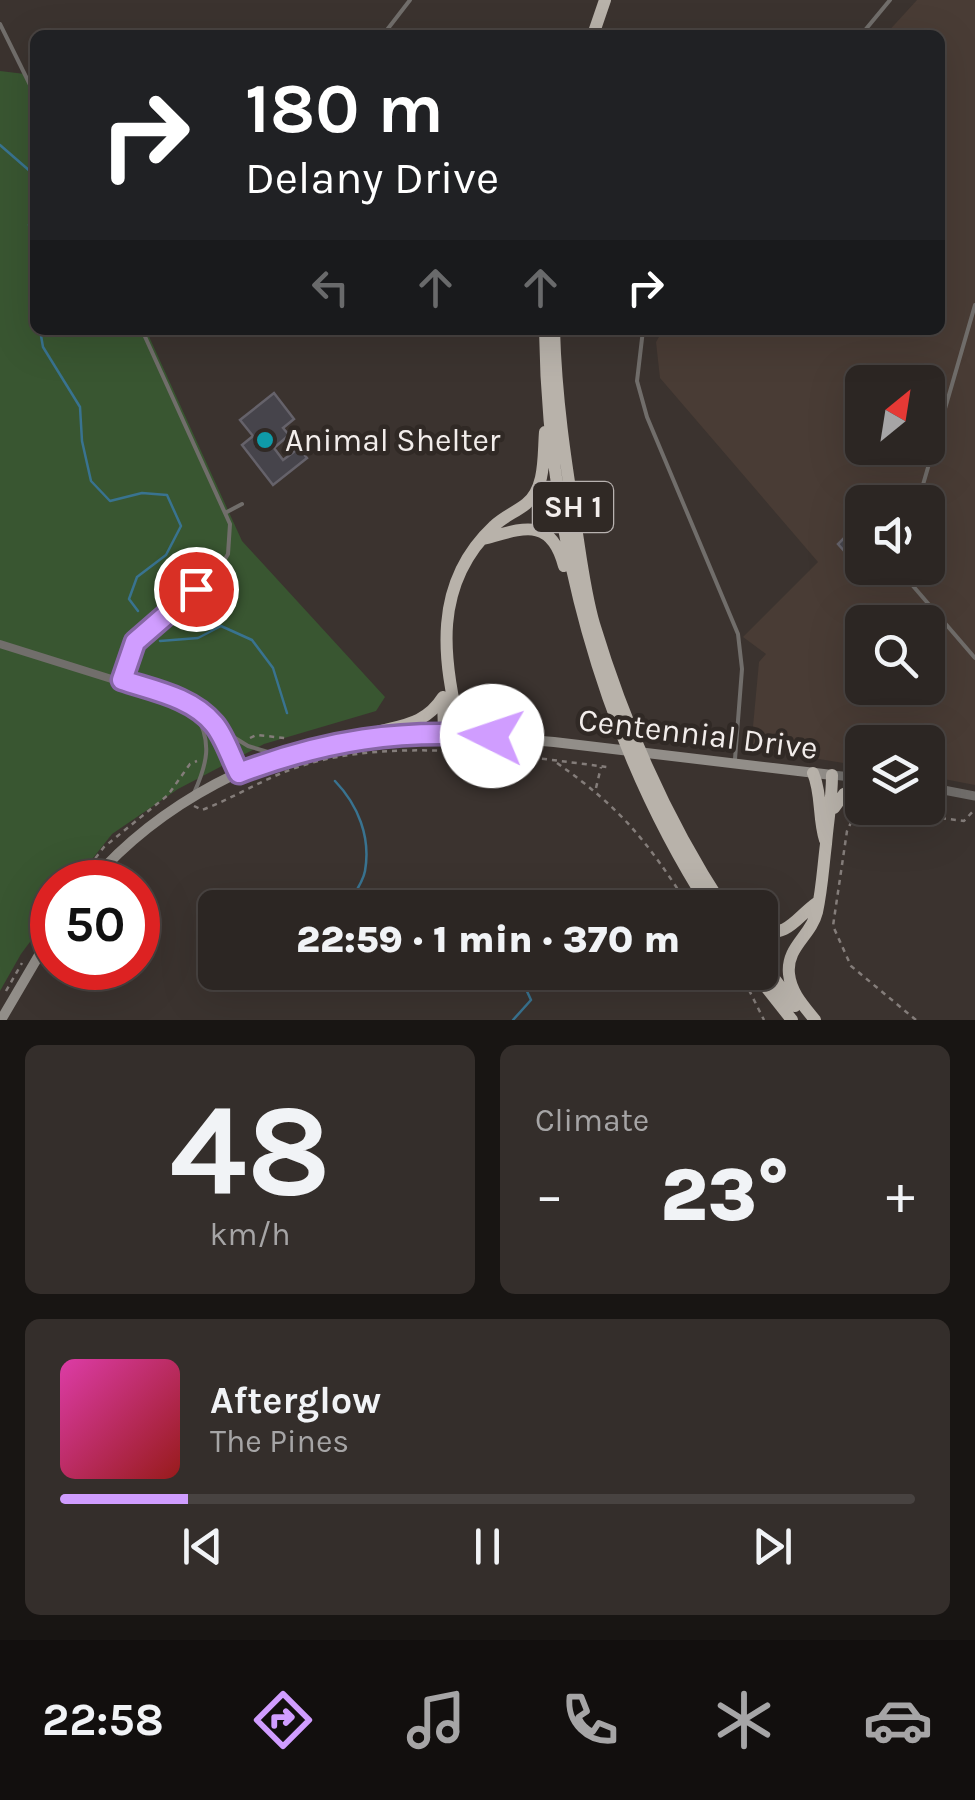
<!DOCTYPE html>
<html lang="en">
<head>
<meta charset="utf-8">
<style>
	:root { --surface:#2c2623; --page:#342e2b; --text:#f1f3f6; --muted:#a6a5a6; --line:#484341; --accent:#d09dff }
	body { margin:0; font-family:Karla,sans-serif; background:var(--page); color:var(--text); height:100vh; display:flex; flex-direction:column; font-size:38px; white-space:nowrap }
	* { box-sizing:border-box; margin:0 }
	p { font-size:32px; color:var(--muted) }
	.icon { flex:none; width:55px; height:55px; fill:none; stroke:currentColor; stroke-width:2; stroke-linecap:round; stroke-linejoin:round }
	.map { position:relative; height:1020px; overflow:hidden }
	.sheet { display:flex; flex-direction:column; gap:25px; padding:25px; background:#181513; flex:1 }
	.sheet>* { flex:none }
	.hud { position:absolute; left:30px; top:30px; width:915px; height:305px; border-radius:15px; box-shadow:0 10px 40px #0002,0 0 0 2px var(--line); background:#202124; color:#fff; overflow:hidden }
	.needle { width:65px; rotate:30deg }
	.tools { position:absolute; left:845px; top:365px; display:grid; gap:20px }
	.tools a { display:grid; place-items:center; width:100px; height:100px; border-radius:15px; background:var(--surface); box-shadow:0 10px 40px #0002,0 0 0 2px var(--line); font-size:50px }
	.speed { position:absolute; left:30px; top:860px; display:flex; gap:20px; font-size:50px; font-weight:700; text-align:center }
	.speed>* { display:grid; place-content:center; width:130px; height:130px; border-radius:50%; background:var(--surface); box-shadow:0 10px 40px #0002,0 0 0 2px var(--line); line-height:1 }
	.speed .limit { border:15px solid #d22; background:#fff; color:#111 }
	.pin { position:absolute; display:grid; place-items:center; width:85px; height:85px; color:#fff; margin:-42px; border:5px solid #fff; border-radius:50%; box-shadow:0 2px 10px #0007 }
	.me { position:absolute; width:110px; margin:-55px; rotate:274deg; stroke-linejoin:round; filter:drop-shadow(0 0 8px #0008) }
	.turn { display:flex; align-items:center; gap:35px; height:210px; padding:0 50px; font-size:45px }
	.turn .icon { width:130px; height:130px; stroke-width:2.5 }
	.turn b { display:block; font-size:70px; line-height:85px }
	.lanes { display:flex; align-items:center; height:95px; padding:0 50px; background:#0003; justify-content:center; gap:50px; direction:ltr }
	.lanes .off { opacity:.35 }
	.big { font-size:75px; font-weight:800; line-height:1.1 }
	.sheet .widget { flex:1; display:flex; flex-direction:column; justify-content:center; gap:15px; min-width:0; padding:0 35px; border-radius:15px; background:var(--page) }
	.sheet .dial { align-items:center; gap:0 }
	.dial b { font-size:130px; line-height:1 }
	.song { display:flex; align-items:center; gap:30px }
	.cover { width:120px; height:120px; border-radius:15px; background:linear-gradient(135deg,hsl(320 70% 55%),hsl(0 70% 35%)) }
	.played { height:10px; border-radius:5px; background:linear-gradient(90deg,var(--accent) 15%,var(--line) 15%) }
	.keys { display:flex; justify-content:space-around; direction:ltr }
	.heat { display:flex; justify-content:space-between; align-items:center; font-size:55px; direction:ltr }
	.sheet .tiles { flex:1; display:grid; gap:25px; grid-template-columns:1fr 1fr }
	.widget:last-child { grid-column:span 2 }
	.trip { position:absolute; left:198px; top:890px; width:580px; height:100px; border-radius:15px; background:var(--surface); box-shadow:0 10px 40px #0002,0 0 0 2px var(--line); font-weight:800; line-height:100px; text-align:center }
	.tab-bar { display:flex; height:160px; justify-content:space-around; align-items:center; background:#120f0e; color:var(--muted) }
	.tab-bar .icon { width:70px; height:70px }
	.tab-bar .active { color:var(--accent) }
	.tab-bar b { font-size:45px; color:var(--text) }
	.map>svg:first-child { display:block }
</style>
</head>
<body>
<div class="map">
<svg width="975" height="1020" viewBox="0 0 975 1020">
	<rect width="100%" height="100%" fill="#3b332f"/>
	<path fill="#493c35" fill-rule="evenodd" d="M917,0H975V785L928,776V742H862V766L751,748L759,662L766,654L743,637L818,562L660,378L656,342L663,330H940V35H885ZM862,382H928V448H862ZM862,502H928V568H862ZM862,622H928V688H862Z"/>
	<path fill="#395631" d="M0,71L25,74L35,95V330H146L242,541L385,697L376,711L264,744L178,789L112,834L74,882H52V912L21,954L0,991Z"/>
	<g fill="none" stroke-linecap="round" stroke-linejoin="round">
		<path stroke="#397390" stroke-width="2.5" d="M0,145L31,172L35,192
			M35,196L29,225L35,237
			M40,330L43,347L80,407L82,441L91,481L110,501L142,493L167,495L181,526L166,555L137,577L129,599L138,611
			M160,641L198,638L221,626L252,640L273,668L287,713
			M335,781C358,805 371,837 365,871C363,883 352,897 346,908
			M387,972L391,978L425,986L432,972
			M465,972L486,981L519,974L531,1000L513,1020"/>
	</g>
	<path fill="#46444b" stroke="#65626a" stroke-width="2.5" d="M274,393L294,419L283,428L289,435L274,448L283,460L299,448L307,458L273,485L242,445L253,436L240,420Z
		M852,530L861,539L846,553L838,544Z"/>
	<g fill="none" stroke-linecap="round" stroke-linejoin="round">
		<path stroke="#847d7a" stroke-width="2.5" stroke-dasharray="5 5" stroke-linecap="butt" d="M250,738L256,735L285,738
			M557,763C622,809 647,841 690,908
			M596,788L601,767
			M194,806L202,810C236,797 266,777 301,766C390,737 515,755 607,767
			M77,882L104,847L168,795L190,764L197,761
			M48,923L52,916
			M740,972L764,1020
			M6,991L22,963
			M916,1020L851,966L833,926L847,831L855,814L879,810L964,821L975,809"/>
		<path stroke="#716e6b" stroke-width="4" d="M0,24L35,95
			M383,35L410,0
			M861,35L890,0
			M643,330L637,381L647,417L738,634L742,669L735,759
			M918,502L975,305
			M225,513L242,504
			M902,568L907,579L975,658
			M121,680L135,641L218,571L228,554L230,524L142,330
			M219,728L248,746L278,755
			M194,793C207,764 213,742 195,713"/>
		<path stroke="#716e6b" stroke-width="8" d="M0,644L185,702L215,725L239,773"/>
		<path stroke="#716e6b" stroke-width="9" d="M832,775L862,778
			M928,787L975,796"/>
		<path stroke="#928e89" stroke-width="10" d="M384,735L444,733L554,742L832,775
			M91,882C159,804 263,747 367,737
			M1,1020L52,933"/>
		<path stroke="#b8b2aa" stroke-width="12" d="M593,35L605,0
			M545,330C548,533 600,736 710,908
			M554,330C556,398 565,459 576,527C581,559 585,593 594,624C624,723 667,821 724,908
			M483,539C521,529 551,515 564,566
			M443,697L444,733
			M461,734C442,659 432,584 494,526C503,517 516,512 526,504C546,488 543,456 545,432
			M359,738C393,724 422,730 443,697
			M813,773C822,794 818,818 825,840
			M834,808L844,794L862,786
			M760,931C789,938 797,916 818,902
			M760,960L795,1006
			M754,972L792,1020
			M815,1020C804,1006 791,993 789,974C786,947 811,936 817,912C822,889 823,868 826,844C828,819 832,801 832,775"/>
	</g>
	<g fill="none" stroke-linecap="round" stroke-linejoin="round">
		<g stroke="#8766a6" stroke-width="25">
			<path id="route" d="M196,589L135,642L122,680C152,690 192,697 214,724C225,737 231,758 239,773C326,740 399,729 492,736"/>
		</g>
		<use href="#route" stroke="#d09dff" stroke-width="18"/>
	</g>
	<circle fill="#0f9aa8" stroke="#302925" stroke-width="4" cx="265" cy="440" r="10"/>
	<g text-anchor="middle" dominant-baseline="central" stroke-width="9" stroke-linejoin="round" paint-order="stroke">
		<rect fill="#302925" stroke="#b8b2b0" stroke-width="2.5" x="533" y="482" width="80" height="50" rx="8"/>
		<g font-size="30" font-weight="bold" fill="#f2edeb">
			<text x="573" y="507">SH 1</text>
		</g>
		<g font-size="32" fill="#f2edeb" stroke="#302925" text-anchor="start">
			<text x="285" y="440">Animal Shelter</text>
		</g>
		<g font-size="32" fill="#f2edeb" stroke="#302925">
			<text transform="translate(698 734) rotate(7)">Centennial Drive</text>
		</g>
	</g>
</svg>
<div class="tools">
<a><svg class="needle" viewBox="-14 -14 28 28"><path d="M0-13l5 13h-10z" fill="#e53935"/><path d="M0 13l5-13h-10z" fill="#a6a5a6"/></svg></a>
<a><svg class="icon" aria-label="sound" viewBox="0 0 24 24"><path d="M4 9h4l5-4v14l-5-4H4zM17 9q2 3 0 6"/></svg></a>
<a><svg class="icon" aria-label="search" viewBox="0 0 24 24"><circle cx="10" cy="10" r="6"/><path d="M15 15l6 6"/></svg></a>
<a><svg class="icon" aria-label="layers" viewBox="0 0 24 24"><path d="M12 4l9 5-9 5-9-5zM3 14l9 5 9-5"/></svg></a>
</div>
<div class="speed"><div class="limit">50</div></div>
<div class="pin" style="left:196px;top:589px;background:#d93025"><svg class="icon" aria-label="arrive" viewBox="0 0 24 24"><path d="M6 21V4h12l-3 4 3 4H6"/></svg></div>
<svg class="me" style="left:492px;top:736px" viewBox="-20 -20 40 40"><circle r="19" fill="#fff"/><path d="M0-13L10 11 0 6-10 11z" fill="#d09dff"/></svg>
<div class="trip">22:59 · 1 min · 370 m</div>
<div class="hud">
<div class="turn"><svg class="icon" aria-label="right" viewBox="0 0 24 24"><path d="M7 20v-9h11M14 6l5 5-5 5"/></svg><div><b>180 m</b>Delany Drive</div></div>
<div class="lanes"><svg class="icon off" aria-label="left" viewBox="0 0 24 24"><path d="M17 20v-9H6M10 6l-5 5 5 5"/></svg><svg class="icon off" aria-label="ahead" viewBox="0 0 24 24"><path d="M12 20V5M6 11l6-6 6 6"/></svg><svg class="icon off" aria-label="ahead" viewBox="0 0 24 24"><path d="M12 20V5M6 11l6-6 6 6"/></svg><svg class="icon" aria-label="right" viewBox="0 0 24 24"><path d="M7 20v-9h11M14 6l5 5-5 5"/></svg></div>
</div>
</div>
<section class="sheet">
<div class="tiles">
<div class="widget dial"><b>48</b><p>km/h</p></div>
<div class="widget"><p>Climate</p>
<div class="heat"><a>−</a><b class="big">23°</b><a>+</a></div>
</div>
<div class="widget">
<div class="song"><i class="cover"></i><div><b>Afterglow</b><p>The Pines</p></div></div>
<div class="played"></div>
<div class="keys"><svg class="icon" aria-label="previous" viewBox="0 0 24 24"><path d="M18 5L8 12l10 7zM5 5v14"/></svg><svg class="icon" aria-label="pause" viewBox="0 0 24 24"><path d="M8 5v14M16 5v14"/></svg><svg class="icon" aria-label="next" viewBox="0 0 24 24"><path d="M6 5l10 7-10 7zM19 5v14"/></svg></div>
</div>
</div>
</section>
<nav class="tab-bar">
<b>22:58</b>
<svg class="icon active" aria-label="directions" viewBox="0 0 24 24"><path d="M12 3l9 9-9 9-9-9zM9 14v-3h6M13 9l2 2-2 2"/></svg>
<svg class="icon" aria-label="music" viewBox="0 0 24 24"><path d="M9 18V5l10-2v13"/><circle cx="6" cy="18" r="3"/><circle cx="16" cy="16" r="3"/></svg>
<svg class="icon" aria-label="phone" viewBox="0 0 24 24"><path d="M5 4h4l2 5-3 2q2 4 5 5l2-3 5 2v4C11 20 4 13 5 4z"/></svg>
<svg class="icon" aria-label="climate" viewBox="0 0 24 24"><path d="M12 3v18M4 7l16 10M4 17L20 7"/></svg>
<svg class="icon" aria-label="car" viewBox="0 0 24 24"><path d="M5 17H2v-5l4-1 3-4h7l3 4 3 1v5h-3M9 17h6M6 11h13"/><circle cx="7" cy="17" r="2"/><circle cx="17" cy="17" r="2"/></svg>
</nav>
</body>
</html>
